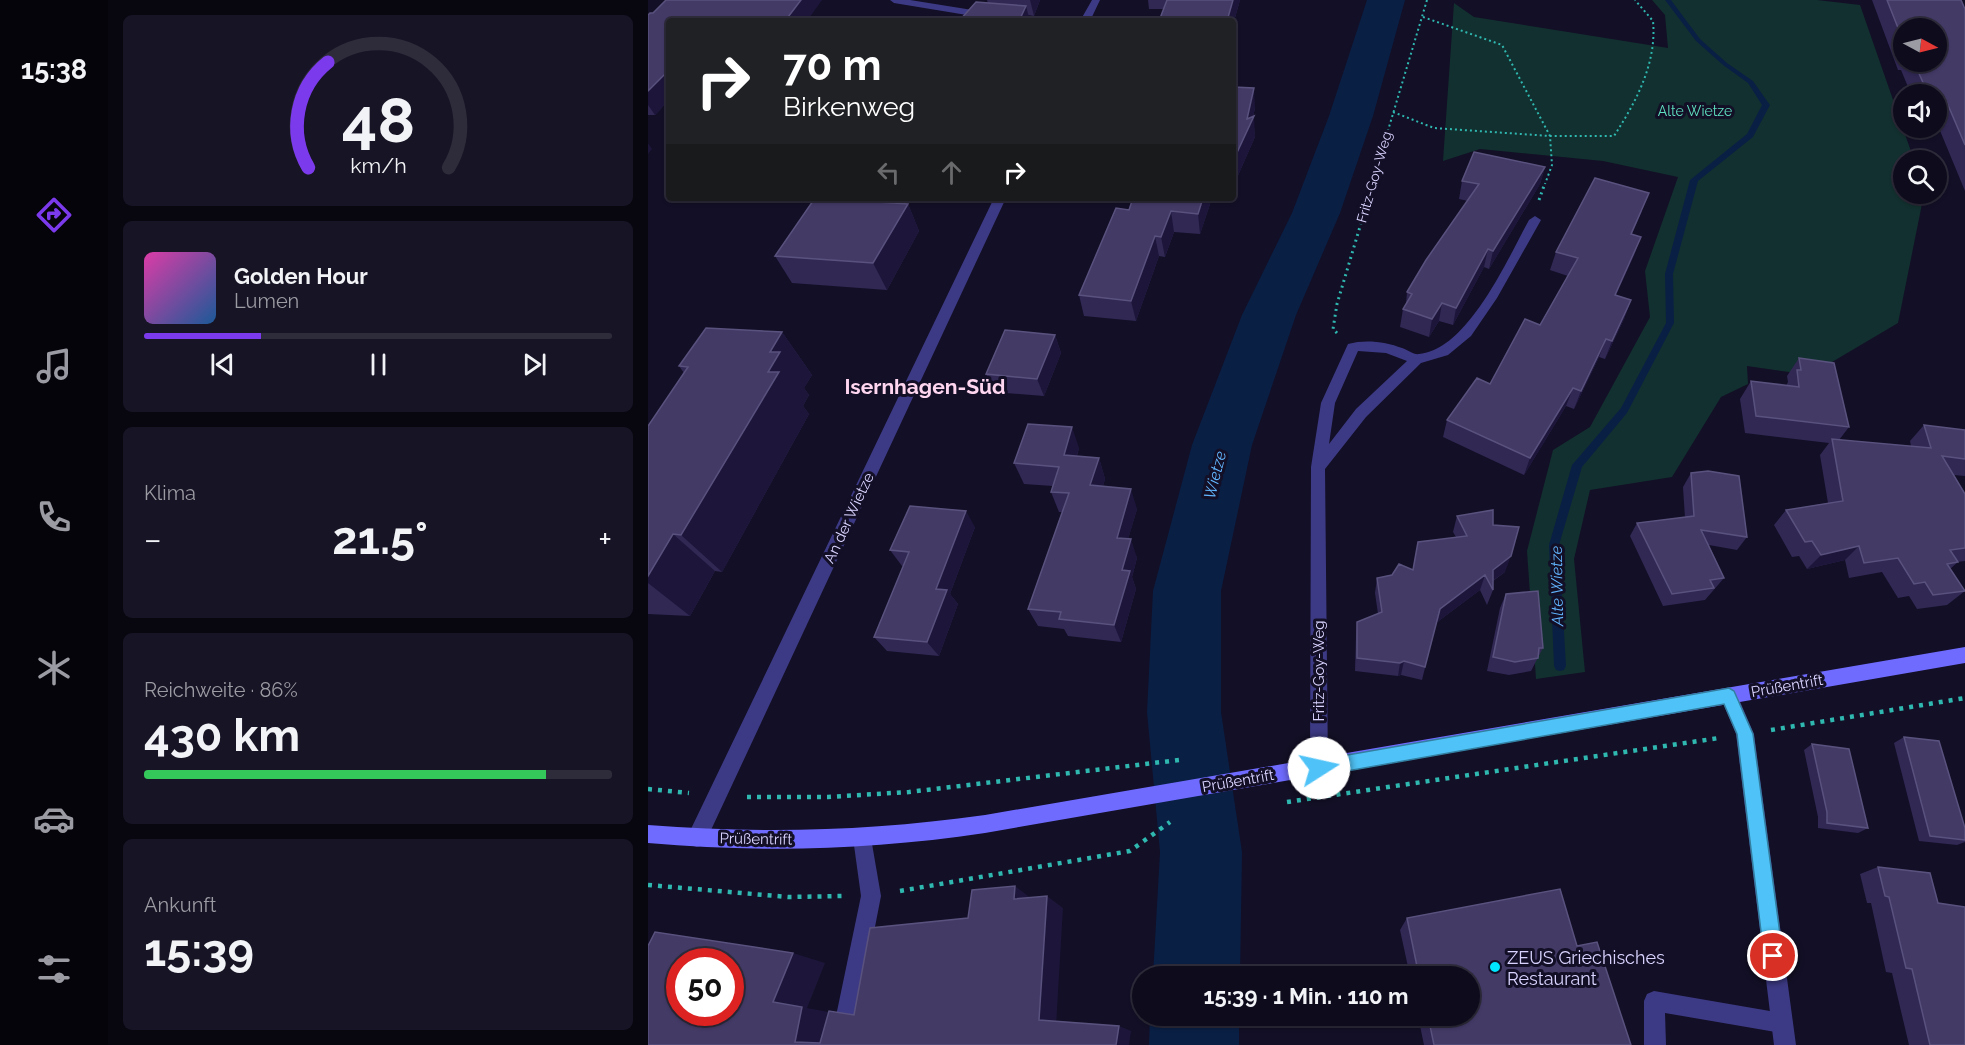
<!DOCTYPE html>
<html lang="de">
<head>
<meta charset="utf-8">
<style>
	:root { --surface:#0e0b1c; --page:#171425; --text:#f1f3f6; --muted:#9b9ba3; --line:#2e2b3b; --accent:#7c3aed }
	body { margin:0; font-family:Raleway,sans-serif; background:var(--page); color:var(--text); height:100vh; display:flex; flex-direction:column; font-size:22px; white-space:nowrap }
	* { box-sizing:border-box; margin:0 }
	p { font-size:20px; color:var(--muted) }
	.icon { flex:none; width:33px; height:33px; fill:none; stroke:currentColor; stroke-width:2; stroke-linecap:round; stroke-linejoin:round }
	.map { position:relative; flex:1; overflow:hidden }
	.sheet { display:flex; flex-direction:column; gap:15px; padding:15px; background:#08060f; width:540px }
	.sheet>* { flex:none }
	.hud { position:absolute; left:18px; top:18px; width:570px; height:183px; border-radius:6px; box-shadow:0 2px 4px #0004,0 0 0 2px var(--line); background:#202124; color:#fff; overflow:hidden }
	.needle { width:39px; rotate:97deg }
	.fabs { position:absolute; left:1245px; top:18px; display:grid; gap:12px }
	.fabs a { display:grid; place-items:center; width:54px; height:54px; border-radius:50%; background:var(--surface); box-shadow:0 2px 4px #0004,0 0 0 2px var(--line); font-size:30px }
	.speed { position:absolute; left:18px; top:948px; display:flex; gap:12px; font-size:30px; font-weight:700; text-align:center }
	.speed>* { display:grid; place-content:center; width:78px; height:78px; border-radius:50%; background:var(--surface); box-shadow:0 2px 4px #0004,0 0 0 2px var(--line); line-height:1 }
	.speed .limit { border:9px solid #d22; background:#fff; color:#111 }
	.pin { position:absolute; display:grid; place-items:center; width:51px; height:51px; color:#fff; margin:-26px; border:3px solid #fff; border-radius:50%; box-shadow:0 2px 6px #0007 }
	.me { position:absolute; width:66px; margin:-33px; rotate:80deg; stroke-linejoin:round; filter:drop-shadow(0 0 4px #0008) }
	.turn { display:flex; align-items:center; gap:21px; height:126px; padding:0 18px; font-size:27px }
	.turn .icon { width:78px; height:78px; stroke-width:2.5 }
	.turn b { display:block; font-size:42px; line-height:51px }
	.lanes { display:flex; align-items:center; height:57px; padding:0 18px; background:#0003; justify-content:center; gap:30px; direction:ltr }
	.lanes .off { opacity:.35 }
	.big { font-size:45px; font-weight:700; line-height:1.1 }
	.sheet .card { flex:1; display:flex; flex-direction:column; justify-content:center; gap:9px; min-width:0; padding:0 21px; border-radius:9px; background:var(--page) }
	.sheet .dial { align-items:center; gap:0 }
	.dial svg { height:156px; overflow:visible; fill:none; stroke:var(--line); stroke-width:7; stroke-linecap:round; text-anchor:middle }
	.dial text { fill:var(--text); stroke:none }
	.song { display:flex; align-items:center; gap:18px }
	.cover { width:72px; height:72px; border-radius:9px; background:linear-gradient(135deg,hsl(320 70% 55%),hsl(210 70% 35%)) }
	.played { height:6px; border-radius:3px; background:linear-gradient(90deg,var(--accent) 25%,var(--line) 25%) }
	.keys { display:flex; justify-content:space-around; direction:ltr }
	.heat { display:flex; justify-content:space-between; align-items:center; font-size:33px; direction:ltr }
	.charge { height:9px; border-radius:4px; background:linear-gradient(90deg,#34c759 86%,var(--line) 0) }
	.trip { position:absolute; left:484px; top:966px; width:348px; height:60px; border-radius:30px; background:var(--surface); box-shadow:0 2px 4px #0004,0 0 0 2px var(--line); font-weight:700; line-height:60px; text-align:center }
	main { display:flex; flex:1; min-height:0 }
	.tabs { display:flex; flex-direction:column; width:108px; justify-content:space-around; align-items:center; background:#06040b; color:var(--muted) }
	.tabs .icon { width:42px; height:42px }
	.tabs .selected { color:var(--accent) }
	.tabs b { font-size:27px; color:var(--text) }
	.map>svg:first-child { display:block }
</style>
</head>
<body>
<main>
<nav class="tabs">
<b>15:38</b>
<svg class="icon selected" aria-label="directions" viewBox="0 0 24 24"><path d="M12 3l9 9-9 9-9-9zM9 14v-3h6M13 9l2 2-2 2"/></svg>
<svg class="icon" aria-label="music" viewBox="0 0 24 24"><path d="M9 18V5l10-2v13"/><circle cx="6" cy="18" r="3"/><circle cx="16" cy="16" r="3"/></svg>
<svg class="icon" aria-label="phone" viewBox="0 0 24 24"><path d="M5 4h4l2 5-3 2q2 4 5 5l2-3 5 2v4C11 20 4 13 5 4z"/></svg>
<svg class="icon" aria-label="climate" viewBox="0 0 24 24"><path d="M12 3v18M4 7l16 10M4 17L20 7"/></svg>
<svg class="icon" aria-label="car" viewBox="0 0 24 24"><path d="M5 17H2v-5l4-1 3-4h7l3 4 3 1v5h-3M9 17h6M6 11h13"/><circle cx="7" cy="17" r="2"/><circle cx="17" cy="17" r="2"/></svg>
<svg class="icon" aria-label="filters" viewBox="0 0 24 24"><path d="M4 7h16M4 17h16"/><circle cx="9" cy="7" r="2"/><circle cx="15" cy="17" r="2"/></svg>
</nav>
<section class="sheet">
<div class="card dial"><svg viewBox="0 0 100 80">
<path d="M14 69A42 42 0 1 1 86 69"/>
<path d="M14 69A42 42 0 0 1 24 15" stroke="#7c3aed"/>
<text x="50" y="56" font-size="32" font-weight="700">48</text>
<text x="50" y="72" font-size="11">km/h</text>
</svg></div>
<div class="card">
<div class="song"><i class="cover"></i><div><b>Golden Hour</b><p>Lumen</p></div></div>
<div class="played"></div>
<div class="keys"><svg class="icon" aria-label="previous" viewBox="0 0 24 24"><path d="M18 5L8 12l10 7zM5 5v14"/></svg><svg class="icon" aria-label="pause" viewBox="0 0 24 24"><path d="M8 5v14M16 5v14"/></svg><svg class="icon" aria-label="next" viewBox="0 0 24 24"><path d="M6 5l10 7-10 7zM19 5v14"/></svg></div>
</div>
<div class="card"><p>Klima</p>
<div class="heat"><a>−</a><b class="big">21.5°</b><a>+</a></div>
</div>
<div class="card"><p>Reichweite · 86%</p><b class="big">430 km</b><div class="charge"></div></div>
<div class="card"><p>Ankunft</p><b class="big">15:39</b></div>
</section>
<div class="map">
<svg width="1317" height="1045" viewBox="0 0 1317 1045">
	<rect width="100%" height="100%" fill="#130f26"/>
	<path fill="#12302f" d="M1004,0H1169L1212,5L1266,160H1256V194H1276L1250,323L1162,375L1099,366L1100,384L1073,397L1024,477L942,490L926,559L937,672L888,679L879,551L905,450L942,427L1002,317L997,271L1030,177L955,161L832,149L795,161L806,3L826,17L1020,48L1017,15Z"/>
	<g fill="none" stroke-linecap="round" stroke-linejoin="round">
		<path fill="#0a1f44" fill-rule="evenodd" d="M1017,0H1023L1052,39L1079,63L1105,81L1122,105L1105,137L1050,181L1025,274L1026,323L979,413L934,467L911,545L918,666L916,670L912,671L908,670L906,666L901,545L924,465L973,408L1018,323L1017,274L1042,180L1099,134L1114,105L1100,83L1075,65L1048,41Z"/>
		<path fill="#0a1f44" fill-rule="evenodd" d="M719,0H757L725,116L692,213L648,315L604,445L573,591V712L594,852L592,976H505L512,852L499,712L505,591L544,445L594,315L644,213L681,116Z
			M502,1016H591V1045H501Z"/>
		<path stroke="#2fb8b0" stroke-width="2" stroke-dasharray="2 3" stroke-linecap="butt" d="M775,17L854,45L902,136L904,165L897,184
			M745,112L786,128L902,136H966C988,102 1009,63 1005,21L987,0
			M724,184L779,0"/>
		<path stroke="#2fb8b0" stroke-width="3" stroke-dasharray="2 4" stroke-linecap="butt" d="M891,200L897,183
			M689,333L685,329L689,304L725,183"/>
		<path stroke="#2fb8b0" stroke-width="4.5" stroke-dasharray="4 6" stroke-linecap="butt" d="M1123,730L1317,698
			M0,789L41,793
			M99,797H180L261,792L531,760
			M639,802L1071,738
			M0,885L140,897L194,896
			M252,891L482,851L522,822"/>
		<path fill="#3d3a85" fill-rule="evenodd" d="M214,829L221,831L223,838L233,896L204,1045H182L213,896L205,838L207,831Z
			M1006,991L1134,1013L1141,1016L1144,1023L1141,1030L1134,1033L1017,1013L1018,1045H996V1001L999,994Z"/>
		<path fill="#3d3a85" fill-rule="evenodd" d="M242,0H262L337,12L342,15L337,18L246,3Z
			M444,0H452L442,21H432Z
			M346,198H358L56,845L49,847L42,845L40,838L42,831Z
			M887,216L893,220L849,298L823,336L800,355L773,363L718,417L677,469L680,768L677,774L671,777L665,774L662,768L663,467L673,403L700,344C718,339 738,342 754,348C760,350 766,355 771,354C820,350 860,258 881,220ZM710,351L738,353L759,361L708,409L681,444L687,403Z
			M1081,688L1087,690L1106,734L1148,1045H1126L1088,734L1072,696L1075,690Z"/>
		<path fill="#6f6bff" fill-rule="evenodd" d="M1317,647V663L337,833C223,850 115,853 0,843V825C115,834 223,831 337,815Z"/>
	</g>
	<path fill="#312854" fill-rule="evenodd" d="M339,0H392L386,16L380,15L382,21H311L340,3Z
		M500,0H592L585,25L516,9H501Z
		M1224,0H1313L1317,9V191L1288,121V94H1263L1253,70H1250ZM1256,28L1288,62H1256Z
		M0,15L21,21V100L7,115H0Z
		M585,87L607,108L605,117L607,137L588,180H585Z
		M897,167L892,184L841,269L836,267L805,325L791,321L781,337L752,327L755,309L758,304L759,292L820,201L811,199L814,181Z
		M485,198H564L552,234L526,232L517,257L511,256L488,321L436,316L431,295L481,210Z
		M260,204L271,231L239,290L144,283L127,256Z
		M994,211L984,234L993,237L968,295L983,300L976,319L957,359L951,357L926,409L918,406L876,475L795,437L799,420L842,384L892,325L920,276L902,270L908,252Z
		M134,332L164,375L156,388L161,395L155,406L161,414L74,572L67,571L42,616L0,614V426L36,373L31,366Z
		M407,335L413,353L396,396L346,392L338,374Z
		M1151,358L1201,427L1191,440L1263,446L1262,441L1276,425L1317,430V476L1306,475L1317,494V561L1309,562H1310L1302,569L1317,591L1299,605L1269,609L1261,596L1250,598L1234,572L1201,578L1197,560L1159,569L1151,556L1144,557L1126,525L1138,510L1180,503L1172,455L1181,443L1097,433L1092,399L1103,381L1138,386L1140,382L1139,376Z
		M431,448L429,456L451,458L457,479L455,486L489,509L480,539L489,558L484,577L488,589L473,642L420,636L416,629L390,626L380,609L415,512H411L403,492L405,486L376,484L366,463Z
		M1043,473L1099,537L1089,550L1061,545L1076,578L1057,600L1015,606L982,536L989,523L1037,518L1035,487Z
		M809,516L845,525L857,572L845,581V590L839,605L832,590L788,623L774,680L753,675L750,676L707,671L708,636L709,622L730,614L727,593L729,578L765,570L808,537L805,532Z
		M327,527L302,594L310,604L291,656L239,651L226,637L255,566H254L242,550Z
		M858,594L895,648L883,671L861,675L839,671L852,608Z
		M1256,737L1317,828V842L1309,845L1271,841L1246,743Z
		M1164,744L1220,828L1210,833L1170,828V817L1156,750Z
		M1230,867L1317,1045H1261L1244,973L1238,972L1223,903H1219L1212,874Z
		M759,918L929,946L983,1045H776L770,1016H822V976H762L752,930Z"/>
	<path fill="#1d163a" d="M153,0H174L159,21H137Z
		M382,0H392L386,16Z
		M585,0H592L585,25V21H579Z
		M378,6L382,21H371Z
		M21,70V100L7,115L0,105V91Z
		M606,88L607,108L604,121L606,116L607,137L588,180L586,159L599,119Z
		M0,143L4,149L0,154Z
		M897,167L892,184L841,269L845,251Z
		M555,198H564L552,234L550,214Z
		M260,204L271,231L239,290L225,263Z
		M523,211L526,232L517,257L513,237Z
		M507,236L511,256L488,321L483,301Z
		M993,237L986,256L960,313L967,295Z
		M840,249L836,267L805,325L808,308Z
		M983,300L976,319L957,359L964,341Z
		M794,303L791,321L781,337L784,319Z
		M134,332L164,375L156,388L161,395L155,406L161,414L74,572L33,535L120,372L122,352Z
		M407,335L413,353L396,396L389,379Z
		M958,339L951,357L926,409L933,391Z
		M925,388L918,406L876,475L882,458Z
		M424,427L431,448L423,476L416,455Z
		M451,458L457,479L449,505L442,485Z
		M483,489L489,509L475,557L469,538Z
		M318,511L327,527L302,594L310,604L291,656L279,642L288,589Z
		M25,534L67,571L42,616L0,583V576Z
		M483,539L489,558L484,577L488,589L473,642L466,625L474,570Z
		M1211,546L1197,560L1159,569L1173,555Z
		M863,556L857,572L841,583L845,570Z
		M837,575L832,590L788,623L792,609Z
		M756,661L753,675L750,676L752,663Z
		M367,886L384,899H366Z
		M399,896L415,908L408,1026L391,1020Z
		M145,953L177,963L159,1008L186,1013L181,1045L147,1042L125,1002Z
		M471,1026L483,1031L481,1045H468Z"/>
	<path fill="#433a66" stroke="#5a527e" stroke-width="1.5" fill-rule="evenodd" d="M18,0H153L137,21H21V70L0,91V15L2,13H5Z
		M519,0H585L579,21H511Z
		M1239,0H1313L1317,9V145L1297,98L1288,97V94H1280L1266,62H1288V28H1256V43Z
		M328,2L378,6L371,21H311Z
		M585,87L606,88L599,119L606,116L586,159H585Z
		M826,152L897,167L845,251L840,249L808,308L794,303L784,319L755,309L764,294L759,292L778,260L831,184L814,181Z
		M947,178L1001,193L983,234L993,237L967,295L983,300L964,341L958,339L933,391L925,388L882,458L799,420L829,378L842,384L877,319L892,325L930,258L908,252Z
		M167,198H169L260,204L225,263L127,256Z
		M485,198H555L550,214L523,211L513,237L507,236L483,301L431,295L468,208L481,210Z
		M58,328L134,332L122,352H132L120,372H131L33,535L25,534L0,576V426L40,367L31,366Z
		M357,330L407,335L389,379L338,374Z
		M1151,358L1186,363L1201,427L1108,416L1103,381L1151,387L1149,370H1153Z
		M380,424L424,427L416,455L451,458L442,485L483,489L469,538L483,539L474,570L482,571L466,625L411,619L413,612L380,609L421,493L403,492L411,467L366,463Z
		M1276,425L1317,430V459L1294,456L1317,494V548L1302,550L1310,562L1299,564L1317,591L1285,595L1277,582L1266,584L1250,558L1216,563L1211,546L1173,555L1164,541L1157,542L1138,510L1195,501L1184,439L1283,448Z
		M1060,471L1091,476L1099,537L1053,530L1076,578L1062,580L1066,588L1024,594L989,523L1046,516L1043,473Z
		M262,506L318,511L288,589L299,590L279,642L226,637L261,552L242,550Z
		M845,510V525L871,527L863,556L845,570V590L837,575L792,609L777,667L756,661L752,663L709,658V622L734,612L729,578L744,575L751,564L765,570L770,542L819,536L809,516Z
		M890,591L895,648H891L890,658L867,662L845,657L858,594Z
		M1256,737L1291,741L1317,828V840L1282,836Z
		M1164,744L1201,749L1220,828L1179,823V812Z
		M1230,867L1282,873L1290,903L1317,907V1045H1282L1264,969L1258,968L1241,897L1237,896Z
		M367,886L366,899L399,896L391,1020L471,1026L468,1045H0V946L7,932L145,953L125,1002L154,1007L147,1042L172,1043L181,1011L206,1015L222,928L320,918L324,890ZM32,962H82V1012H32Z
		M912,889L929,946L949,942L983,1045H786L780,1016H822V976H771L759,918Z"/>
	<path fill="#4fc3f7" stroke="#337fa1" stroke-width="1.5" d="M1081,688L1086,691L1105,734L1135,956L1132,963L1125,965L1119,963L1116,956L1089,734L1076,704L671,776L665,773L663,768L665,762L671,760Z"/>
	<circle fill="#00e5ff" stroke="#130f26" stroke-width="2" cx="847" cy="967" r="6"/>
	<g text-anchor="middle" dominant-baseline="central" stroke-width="6" stroke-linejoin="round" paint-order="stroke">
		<g font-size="14" fill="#5fe0c0" stroke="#130f26">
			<text x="1047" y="111">Alte Wietze</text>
		</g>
		<g font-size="14" fill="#d9d4ff" stroke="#130f26">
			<text transform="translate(726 177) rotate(-74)">Fritz-Goy-Weg</text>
		</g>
		<g font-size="15" fill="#d9d4ff" stroke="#130f26">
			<text transform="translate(201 518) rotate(-65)">An der Wietze</text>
			<text transform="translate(671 671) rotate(-90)">Fritz-Goy-Weg</text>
			<text transform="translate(1139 686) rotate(-10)">Prüßentrift</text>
			<text transform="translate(590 781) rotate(-10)">Prüßentrift</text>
			<text transform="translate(108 839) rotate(1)">Prüßentrift</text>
		</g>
		<g font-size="16" font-style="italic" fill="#62b6ff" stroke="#130f26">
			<text transform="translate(567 475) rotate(-76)">Wietze</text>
			<text transform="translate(909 586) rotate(-91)">Alte Wietze</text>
		</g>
		<g font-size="18" fill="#d9d4ff" stroke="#130f26" text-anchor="start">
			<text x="859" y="957">ZEUS Griechisches<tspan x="859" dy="21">Restaurant</tspan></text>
		</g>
		<g font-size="21" font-weight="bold" fill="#ffd6f0" stroke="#130f26">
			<text x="277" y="386">Isernhagen-Süd</text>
		</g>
	</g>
</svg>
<div class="fabs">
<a><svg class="needle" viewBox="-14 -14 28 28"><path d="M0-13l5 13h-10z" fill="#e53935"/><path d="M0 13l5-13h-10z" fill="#9b9ba3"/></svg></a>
<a><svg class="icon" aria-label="sound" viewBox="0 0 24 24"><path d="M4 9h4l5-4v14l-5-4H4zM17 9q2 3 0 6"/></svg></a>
<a><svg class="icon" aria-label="search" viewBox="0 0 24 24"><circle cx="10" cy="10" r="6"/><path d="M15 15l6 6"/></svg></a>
</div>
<div class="speed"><div class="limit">50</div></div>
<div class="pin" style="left:1125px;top:956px;background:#d93025"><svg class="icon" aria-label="arrive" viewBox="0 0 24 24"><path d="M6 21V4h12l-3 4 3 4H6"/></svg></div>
<svg class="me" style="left:671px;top:768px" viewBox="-20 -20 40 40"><circle r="19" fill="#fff"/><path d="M0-13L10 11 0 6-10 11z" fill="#4fc3f7"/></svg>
<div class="trip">15:39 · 1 Min. · 110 m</div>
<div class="hud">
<div class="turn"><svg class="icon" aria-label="right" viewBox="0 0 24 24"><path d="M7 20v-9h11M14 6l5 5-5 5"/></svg><div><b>70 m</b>Birkenweg</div></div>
<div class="lanes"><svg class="icon off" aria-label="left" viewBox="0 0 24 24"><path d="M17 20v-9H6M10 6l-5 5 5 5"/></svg><svg class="icon off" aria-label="ahead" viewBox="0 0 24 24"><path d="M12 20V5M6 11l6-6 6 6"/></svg><svg class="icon" aria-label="right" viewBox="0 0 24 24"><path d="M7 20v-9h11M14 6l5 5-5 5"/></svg></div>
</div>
</div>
</main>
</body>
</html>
